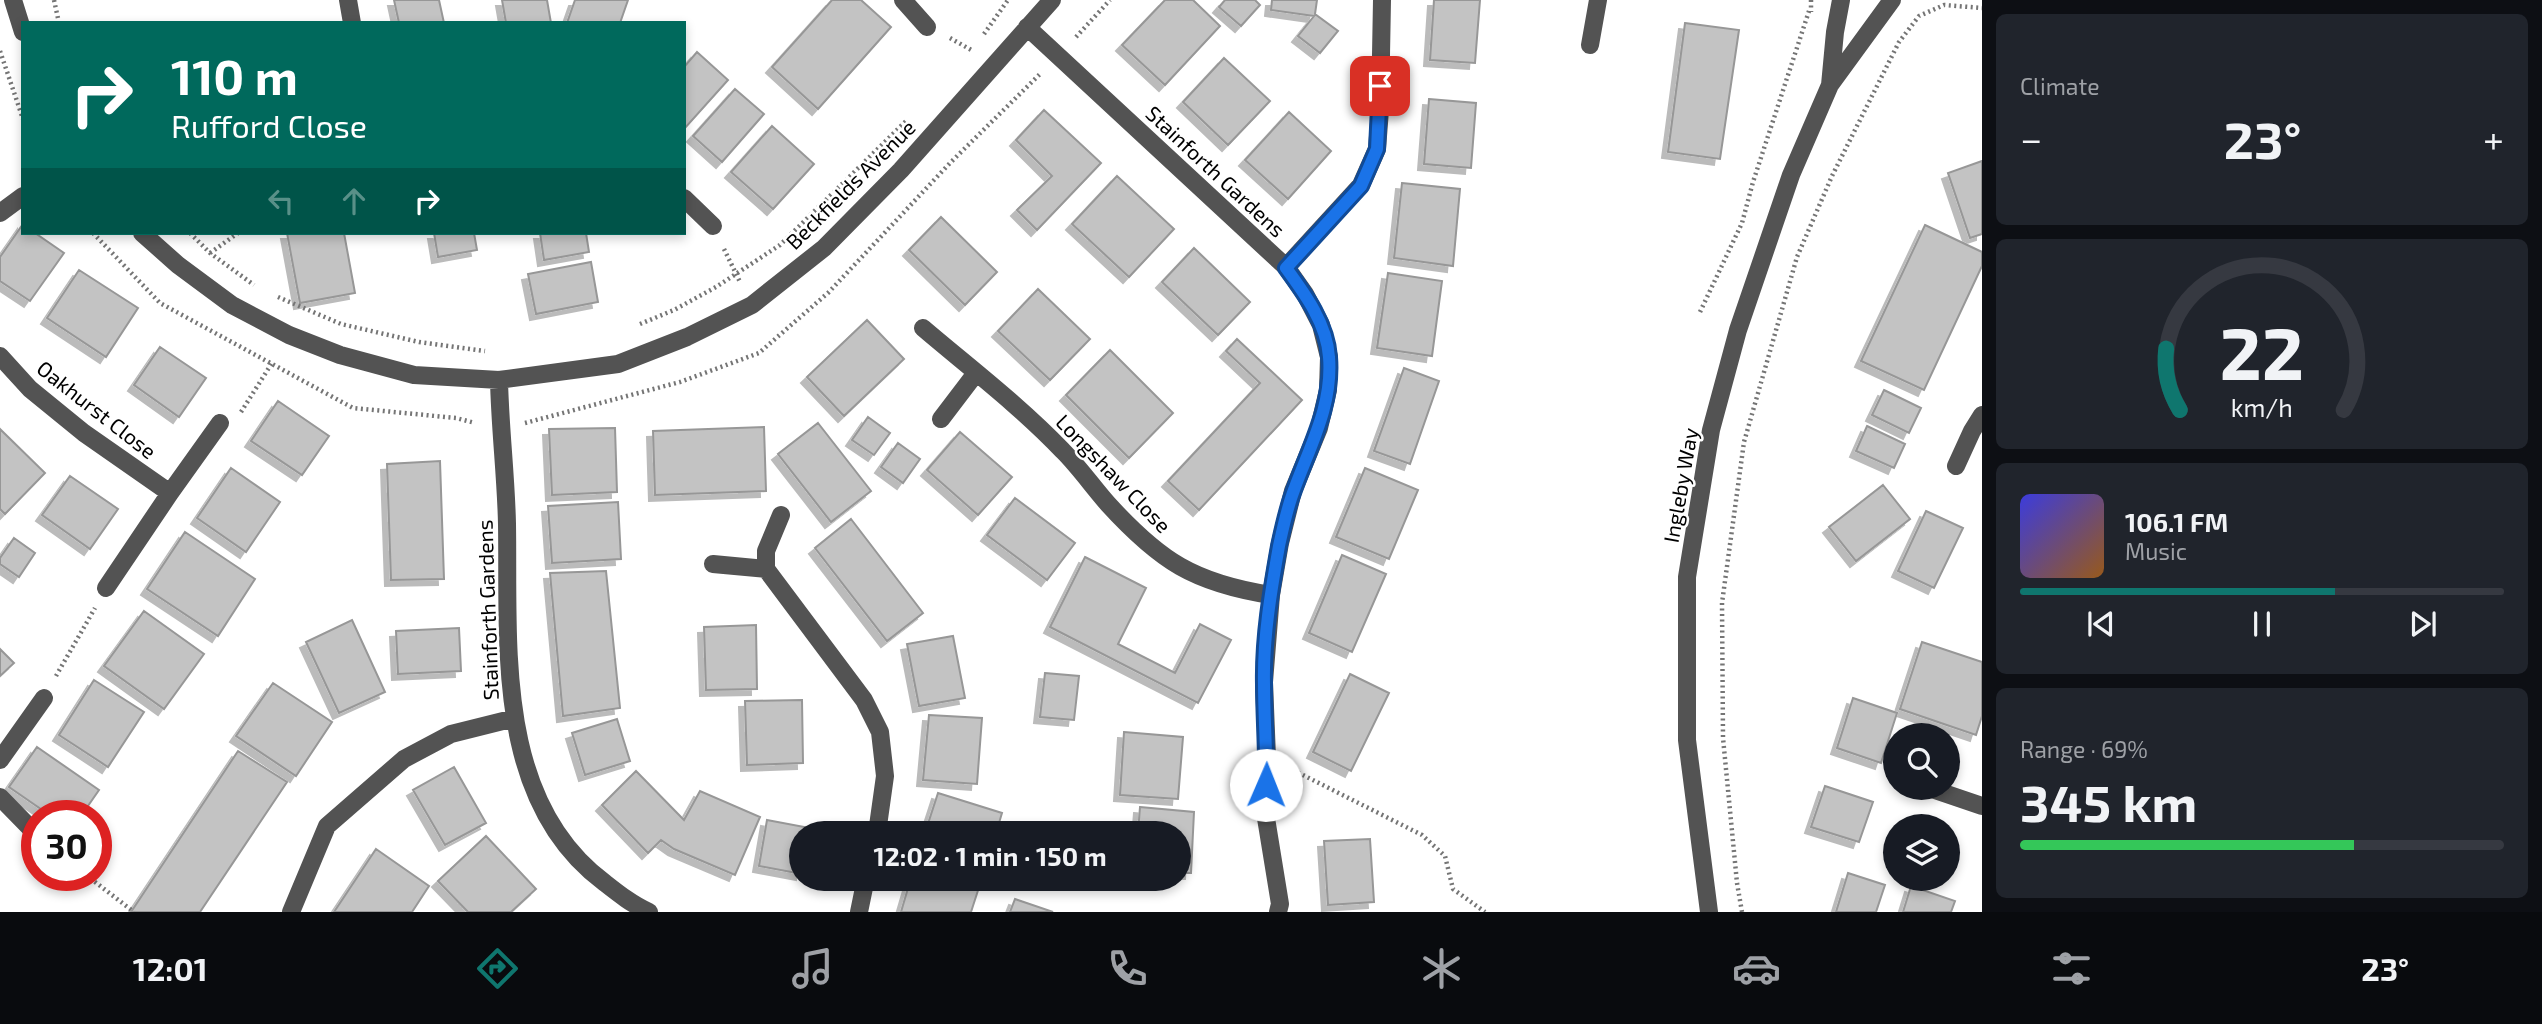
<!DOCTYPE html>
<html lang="en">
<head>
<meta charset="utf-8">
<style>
	:root { --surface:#171b24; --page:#20242c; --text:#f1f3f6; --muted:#9ea1a6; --line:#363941; --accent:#0f766e }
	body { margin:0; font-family:"Exo 2",sans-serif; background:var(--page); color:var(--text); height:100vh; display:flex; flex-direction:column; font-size:26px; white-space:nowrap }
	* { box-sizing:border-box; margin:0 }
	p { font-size:23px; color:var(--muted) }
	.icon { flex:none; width:38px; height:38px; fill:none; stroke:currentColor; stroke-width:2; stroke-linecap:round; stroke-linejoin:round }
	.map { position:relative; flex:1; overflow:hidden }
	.panel { display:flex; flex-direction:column; gap:14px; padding:14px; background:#0d0f14; width:560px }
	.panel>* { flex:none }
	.guide { position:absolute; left:21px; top:21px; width:665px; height:214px; border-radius:0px; box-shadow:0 4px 10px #0003; background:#00695c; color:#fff; overflow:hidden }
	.controls { position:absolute; left:1883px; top:723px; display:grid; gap:14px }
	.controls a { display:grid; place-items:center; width:77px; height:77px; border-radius:50%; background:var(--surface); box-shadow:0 4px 10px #0003; font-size:35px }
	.speed { position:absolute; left:21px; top:800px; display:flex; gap:14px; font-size:35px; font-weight:700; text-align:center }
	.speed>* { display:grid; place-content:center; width:91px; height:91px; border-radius:50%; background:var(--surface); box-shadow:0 4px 10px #0003; line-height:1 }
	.speed .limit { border:10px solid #d22; background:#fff; color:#111 }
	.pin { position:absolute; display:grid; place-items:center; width:60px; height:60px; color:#fff; margin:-30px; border-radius:14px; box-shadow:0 4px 10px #0006 }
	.me { position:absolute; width:77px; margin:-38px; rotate:1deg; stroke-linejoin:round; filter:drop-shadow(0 0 5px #0008) }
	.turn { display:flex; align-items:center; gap:24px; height:147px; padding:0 35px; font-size:32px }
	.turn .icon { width:91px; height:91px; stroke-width:2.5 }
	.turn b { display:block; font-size:49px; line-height:60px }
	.lanes { display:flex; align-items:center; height:66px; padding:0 35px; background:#0003; justify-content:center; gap:35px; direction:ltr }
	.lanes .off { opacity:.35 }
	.big { font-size:52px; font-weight:700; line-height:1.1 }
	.panel .widget { flex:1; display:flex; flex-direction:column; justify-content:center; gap:10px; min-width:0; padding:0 24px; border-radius:10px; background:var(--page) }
	.panel .dial { align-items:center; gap:0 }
	.dial svg { height:182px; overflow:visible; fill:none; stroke:var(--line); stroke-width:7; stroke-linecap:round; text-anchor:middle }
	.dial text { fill:var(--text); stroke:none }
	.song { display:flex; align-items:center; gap:21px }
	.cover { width:84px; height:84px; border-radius:10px; background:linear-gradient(135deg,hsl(240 70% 55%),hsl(30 70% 35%)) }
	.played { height:7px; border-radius:4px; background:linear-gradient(90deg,var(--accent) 65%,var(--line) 65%) }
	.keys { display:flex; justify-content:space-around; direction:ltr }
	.heat { display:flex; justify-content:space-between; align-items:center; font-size:38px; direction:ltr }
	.charge { height:10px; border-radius:5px; background:linear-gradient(90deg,#34c759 69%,var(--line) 0) }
	.trip { position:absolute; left:789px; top:821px; width:402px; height:70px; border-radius:35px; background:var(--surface); box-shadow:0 4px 10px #0003; font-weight:700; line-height:70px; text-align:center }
	.menu { display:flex; height:112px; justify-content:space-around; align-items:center; background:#090b0e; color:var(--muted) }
	.menu .icon { width:49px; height:49px }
	.menu .on { color:var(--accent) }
	.menu b { font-size:32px; color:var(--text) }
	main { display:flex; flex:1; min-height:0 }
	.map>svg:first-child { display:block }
</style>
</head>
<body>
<main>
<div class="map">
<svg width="1982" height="912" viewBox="0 0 1982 912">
	<defs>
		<filter id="shadow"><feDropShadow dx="-6" dy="6" stdDeviation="0" flood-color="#0004"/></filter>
	</defs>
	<rect width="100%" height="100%" fill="#fff"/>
	<path fill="#c3c3c3" stroke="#979797" stroke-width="2" filter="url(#shadow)" d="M394,0H439L444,23H399Z
		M502,0H547L551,23H506Z
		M575,0H628L620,23H567Z
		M832,0H861L891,27L818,109L772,67Z
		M1165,0H1193L1220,26L1165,85L1122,45Z
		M1225,0H1255L1260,5L1241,26L1219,7Z
		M1272,0H1317L1315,14L1338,31L1320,53L1298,36L1314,16L1271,10Z
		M1434,0H1480L1475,63L1430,60Z
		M1685,23L1739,30L1720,159L1668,152Z
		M697,52L728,80L685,128L684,67Z
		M1224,58L1270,101L1228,145L1183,102Z
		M735,89L764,114L722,162L693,136Z
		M1429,99L1476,103L1471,168L1424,164Z
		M1044,110L1101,163L1037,230L1017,210L1052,176L1016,140Z
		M1289,112L1331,151L1288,199L1245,160Z
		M772,126L814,164L773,209L731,172Z
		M1982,161V234L1970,238L1948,173Z
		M1117,176L1174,229L1129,277L1072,224Z
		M1402,183L1460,189L1453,266L1394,258Z
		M941,217L997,272L965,305L909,250Z
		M23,224V233H35L64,253L30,301L0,281V257Z
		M1925,225L1982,252V266L1924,390L1861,361Z
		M287,233H344L355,293L300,303Z
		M434,233H474L477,250L438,257Z
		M540,233H586L589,252L544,260Z
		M1194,248L1250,302L1218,335L1162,282Z
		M591,262L598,302L536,314L528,274Z
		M79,270L138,308L106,357L47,318Z
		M1388,273L1442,281L1432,356L1377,348Z
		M1038,289L1090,339L1050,380L998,331Z
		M867,320L904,359L844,416L807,377Z
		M1237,339L1302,400L1199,510L1168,481L1260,383L1226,351Z
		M160,347L206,378L179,417L134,385Z
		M1110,350L1173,413L1129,458L1066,395Z
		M1404,368L1439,381L1410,464L1374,451Z
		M1884,390L1921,408L1909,433L1872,415Z
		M278,401L329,436L302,475L251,441Z
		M868,417L890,433L874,455L852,440Z
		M818,423L871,491L831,522L778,454Z
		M1867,426L1905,444L1894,468L1856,451Z
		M764,427L766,491L655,495L653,431Z
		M615,428L617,492L552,495L549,429Z
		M0,429L45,473L5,514L0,509Z
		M960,432L1012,477L978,515L927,470Z
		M898,443L920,459L903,483L881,467Z
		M440,461L444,579L391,580L387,464Z
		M231,468L280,502L246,552L197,518Z
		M1365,468L1418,490L1389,559L1336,537Z
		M70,476L118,509L90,549L42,515Z
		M1883,485L1910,519L1856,561L1829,527Z
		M1015,498L1075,543L1047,580L987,535Z
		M618,502L621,559L552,563L548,506Z
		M1926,511L1963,528L1934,588L1898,571Z
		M851,519L923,613L887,641L815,548Z
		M185,532L255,579L218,636L147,589Z
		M14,538L35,553L19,577L0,564V558Z
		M1342,555L1386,574L1352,652L1309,633Z
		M1085,557L1146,588L1118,644L1175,673L1200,624L1231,640L1198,703L1050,627Z
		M606,571L620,708L563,716L550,573Z
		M144,611L204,654L164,709L104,666Z
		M352,620L385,692L339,713L306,642Z
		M756,625L757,689L706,690L704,627Z
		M459,628L461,671L398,674L396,631Z
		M953,636L965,698L919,706L907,644Z
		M1922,642L1982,662V716L1976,735L1900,709Z
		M0,649L14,663L0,676Z
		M1045,673L1079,676L1074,720L1040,717Z
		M1350,674L1389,693L1351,771L1313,752Z
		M94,680L144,712L108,767L59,735Z
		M273,683L332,722L296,776L236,736Z
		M1853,698L1897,713L1881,763L1837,748Z
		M802,700L803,763L747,765L745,701Z
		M929,715L982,718L977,784L923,780Z
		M617,719L630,761L585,775L572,733Z
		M1124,732L1183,737L1178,799L1120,795Z
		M37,747L99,790L81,816H51L9,787Z
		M238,751L287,782L200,912H131Z
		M454,767L486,823L445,845L413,790Z
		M636,771L684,820L700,791L760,817L735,875L674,849L661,840L648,853L602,805Z
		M1825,786L1873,802L1859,842L1811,827Z
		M938,793L1002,813L996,833H925Z
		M1140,807L1194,812L1191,873H1180V833H1138Z
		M767,820L831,832V833H802V874L759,866Z
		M486,836L536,889L511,912H468L438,881Z
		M1370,839L1374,902L1328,905L1324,841Z
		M376,849L429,886L412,912H334Z
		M1848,873L1885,885L1876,912H1836Z
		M911,878H982L971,912H901Z
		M1911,886L1955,901L1951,912H1903Z
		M1015,899L1053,912H1010Z"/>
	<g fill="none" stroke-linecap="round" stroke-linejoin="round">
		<path stroke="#757575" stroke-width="4.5" stroke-dasharray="2 3.5" stroke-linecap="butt" d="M54,0L59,23
			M1811,0V12
			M984,34L1008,0
			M1076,37L1110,0
			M950,38L973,51
			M0,51L23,119
			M93,233L160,303L353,408L456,418L475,423
			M190,233L210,253L254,285
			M724,249L740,282
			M210,253L238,233
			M278,297L341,324L419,342L485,351
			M1700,312L1742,223L1753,182L1809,11
			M640,324L674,310L716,287L780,245L906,121
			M241,412L272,363
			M525,423L680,382L759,353L829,292L951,162L1041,73
			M56,676L95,608
			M1293,770L1422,835L1445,856L1453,889L1485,912
			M86,875L134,912
			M1742,912L1737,883L1723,738L1722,603L1744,442L1797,257L1832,176L1899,42L1919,16L1944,5L1982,8"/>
		<path stroke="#535353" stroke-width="18" d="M13,0L23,32
			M348,0L352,23
			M903,0L927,27
			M1027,27L1286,267L1305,294L1321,325L1329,357L1328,390L1319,428L1293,491L1280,543L1271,595L1264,682L1267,757L1265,812L1280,904L1278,912
			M1590,45L1598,0
			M1830,85L1835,32L1841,0
			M684,198L713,226
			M0,213L23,196
			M142,233L178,265L232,305L289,335L340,355L414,375L499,380L618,364L687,337L752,305L824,248L901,170L1052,0
			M1286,267L1361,185L1377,149L1380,110L1382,0
			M923,328C970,368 1020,406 1063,451C1079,467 1093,487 1108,504C1160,561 1194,583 1271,595
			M0,356L30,389L84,433L170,493L220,423
			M499,380C500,428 506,476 507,524C509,646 494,801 605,883C619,894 633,905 649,912
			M941,419L976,373
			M1956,466L1972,431L1982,415
			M781,515L766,551V569L864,700L880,732L885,776L877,833
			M713,564L766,569
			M106,588L170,493
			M0,760L44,698
			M1929,788L1982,806
			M0,797L37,835
			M291,912L327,826L404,759L451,734L515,718
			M859,912L866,878
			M1709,912L1687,740V577L1711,430L1738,330L1791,175L1830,85L1892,0"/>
	</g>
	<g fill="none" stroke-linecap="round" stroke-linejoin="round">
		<g stroke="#114b97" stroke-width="18">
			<path id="route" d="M1266,785C1267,751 1264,717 1264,684C1263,638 1271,591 1279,546C1283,528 1287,508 1294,490C1310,446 1333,405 1329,357C1327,324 1305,294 1286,268L1361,186L1377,149L1380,86"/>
		</g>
		<use href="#route" stroke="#1a73e8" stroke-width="12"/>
	</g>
	<g text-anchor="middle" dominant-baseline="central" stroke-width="5" stroke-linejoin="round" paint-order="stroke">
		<g font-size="21" fill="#000" stroke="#fff">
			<text transform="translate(1216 171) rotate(43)">Stainforth Gardens</text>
			<text transform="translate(850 184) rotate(-45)">Beckfields Avenue</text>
			<text transform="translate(97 409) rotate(38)">Oakhurst Close</text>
			<text transform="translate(1114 473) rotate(46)">Longshaw Close</text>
			<text transform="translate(1680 485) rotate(-80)">Ingleby Way</text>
			<text transform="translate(487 610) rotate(-92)">Stainforth Gardens</text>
		</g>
	</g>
</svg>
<div class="controls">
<a><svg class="icon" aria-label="search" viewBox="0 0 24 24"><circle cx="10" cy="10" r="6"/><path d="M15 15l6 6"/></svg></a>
<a><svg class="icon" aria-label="layers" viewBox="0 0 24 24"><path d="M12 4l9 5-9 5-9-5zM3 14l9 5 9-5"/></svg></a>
</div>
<div class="speed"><div class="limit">30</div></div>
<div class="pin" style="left:1380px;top:86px;background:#d93025"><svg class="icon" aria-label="arrive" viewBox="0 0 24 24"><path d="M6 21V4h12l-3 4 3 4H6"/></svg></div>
<svg class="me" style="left:1266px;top:785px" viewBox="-20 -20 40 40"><circle r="19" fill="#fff"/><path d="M0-13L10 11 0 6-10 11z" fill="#1a73e8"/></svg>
<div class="trip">12:02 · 1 min · 150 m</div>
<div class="guide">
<div class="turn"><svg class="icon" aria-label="right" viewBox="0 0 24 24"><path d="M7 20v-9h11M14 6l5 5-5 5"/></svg><div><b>110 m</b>Rufford Close</div></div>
<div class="lanes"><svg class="icon off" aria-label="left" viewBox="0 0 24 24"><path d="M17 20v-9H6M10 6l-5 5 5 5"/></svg><svg class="icon off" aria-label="ahead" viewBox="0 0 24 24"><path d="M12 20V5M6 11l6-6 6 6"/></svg><svg class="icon" aria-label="right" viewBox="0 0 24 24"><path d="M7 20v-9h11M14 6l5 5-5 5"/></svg></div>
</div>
</div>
<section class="panel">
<div class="widget"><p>Climate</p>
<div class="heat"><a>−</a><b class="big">23°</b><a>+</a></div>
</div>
<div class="widget dial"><svg viewBox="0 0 100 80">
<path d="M14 69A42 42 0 1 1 86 69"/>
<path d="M14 69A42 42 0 0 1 8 42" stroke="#0f766e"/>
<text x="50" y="56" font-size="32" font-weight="700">22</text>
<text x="50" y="72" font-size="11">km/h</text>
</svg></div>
<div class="widget">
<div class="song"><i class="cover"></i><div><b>106.1 FM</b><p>Music</p></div></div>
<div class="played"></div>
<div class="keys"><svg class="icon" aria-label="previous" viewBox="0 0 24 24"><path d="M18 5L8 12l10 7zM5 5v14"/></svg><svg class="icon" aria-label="pause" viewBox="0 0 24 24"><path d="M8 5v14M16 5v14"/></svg><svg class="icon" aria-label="next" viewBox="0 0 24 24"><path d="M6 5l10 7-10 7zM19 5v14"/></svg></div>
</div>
<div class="widget"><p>Range · 69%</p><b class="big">345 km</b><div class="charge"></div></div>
</section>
</main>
<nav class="menu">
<b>12:01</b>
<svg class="icon on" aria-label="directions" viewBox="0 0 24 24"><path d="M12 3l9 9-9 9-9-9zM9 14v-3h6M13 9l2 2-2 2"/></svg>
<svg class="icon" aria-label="music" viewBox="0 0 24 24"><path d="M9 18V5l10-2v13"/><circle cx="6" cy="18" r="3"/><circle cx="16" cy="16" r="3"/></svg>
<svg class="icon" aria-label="phone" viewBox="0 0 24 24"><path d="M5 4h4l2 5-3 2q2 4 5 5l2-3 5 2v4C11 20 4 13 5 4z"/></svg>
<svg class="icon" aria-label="climate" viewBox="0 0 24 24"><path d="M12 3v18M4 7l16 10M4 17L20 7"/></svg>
<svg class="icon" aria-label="car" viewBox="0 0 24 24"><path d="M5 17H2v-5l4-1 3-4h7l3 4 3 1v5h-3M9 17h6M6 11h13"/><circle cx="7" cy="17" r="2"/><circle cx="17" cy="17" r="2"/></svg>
<svg class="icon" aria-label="filters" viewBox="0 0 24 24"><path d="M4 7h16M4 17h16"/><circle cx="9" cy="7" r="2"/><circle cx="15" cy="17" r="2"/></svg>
<b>23°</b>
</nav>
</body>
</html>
